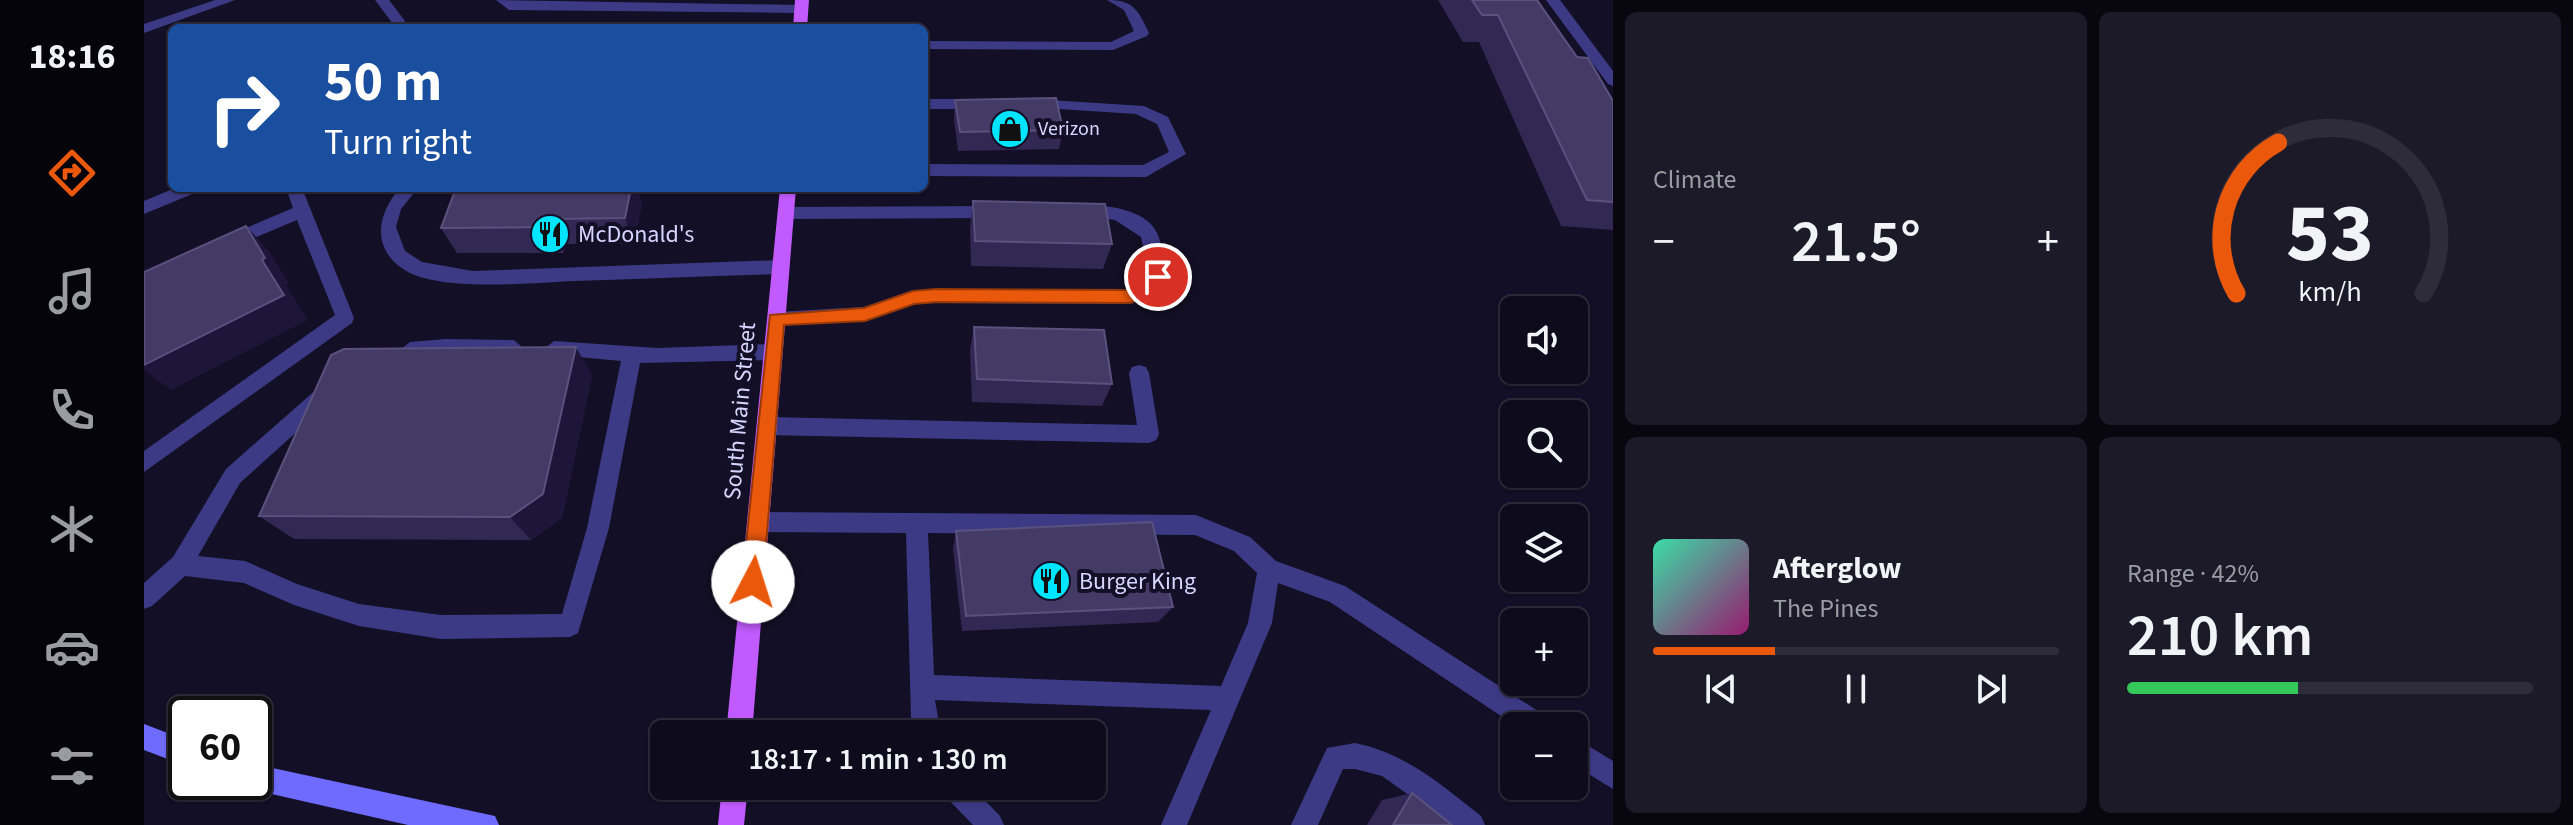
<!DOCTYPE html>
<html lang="en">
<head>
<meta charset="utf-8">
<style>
	:root { --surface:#0e0b1c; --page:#1c1929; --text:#f1f3f6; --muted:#9b9ba3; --line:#2e2b3b; --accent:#ea580c }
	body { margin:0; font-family:"Source Sans 3",sans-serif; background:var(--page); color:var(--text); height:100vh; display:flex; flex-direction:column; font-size:30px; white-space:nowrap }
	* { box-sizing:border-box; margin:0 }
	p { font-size:26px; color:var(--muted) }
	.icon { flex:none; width:44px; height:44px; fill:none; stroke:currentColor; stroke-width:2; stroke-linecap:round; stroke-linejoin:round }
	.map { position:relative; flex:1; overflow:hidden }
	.sheet { display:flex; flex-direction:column; gap:12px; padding:12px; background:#08060f; width:960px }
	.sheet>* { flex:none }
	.guide { position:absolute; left:24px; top:24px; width:760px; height:168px; border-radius:12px; box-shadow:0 2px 6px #0004,0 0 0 2px var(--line); background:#1a4fa0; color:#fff; overflow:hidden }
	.buttons { position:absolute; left:1356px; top:296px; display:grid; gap:16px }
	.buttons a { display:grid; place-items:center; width:88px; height:88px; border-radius:12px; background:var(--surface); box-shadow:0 2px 6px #0004,0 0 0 2px var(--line); font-size:40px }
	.speed { position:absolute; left:24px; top:696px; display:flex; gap:16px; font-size:40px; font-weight:700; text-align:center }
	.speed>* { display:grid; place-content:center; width:104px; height:104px; border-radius:50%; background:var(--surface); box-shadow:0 2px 6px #0004,0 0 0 2px var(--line); line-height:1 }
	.speed .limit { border:4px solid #111; border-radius:12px; background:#fff; color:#111 }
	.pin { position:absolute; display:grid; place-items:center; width:68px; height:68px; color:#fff; margin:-34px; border:4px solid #fff; border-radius:50%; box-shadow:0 2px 8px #0007 }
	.me { position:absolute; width:88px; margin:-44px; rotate:5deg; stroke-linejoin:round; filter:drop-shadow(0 0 6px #0008) }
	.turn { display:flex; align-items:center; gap:28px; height:168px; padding:0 24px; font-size:36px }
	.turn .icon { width:104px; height:104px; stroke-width:2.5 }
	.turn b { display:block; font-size:56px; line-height:68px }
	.big { font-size:60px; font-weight:600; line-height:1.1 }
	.sheet .tile { flex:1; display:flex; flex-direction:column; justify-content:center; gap:12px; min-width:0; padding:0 28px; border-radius:12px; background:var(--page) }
	.sheet .dial { align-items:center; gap:0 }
	.dial svg { height:208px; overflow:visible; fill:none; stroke:var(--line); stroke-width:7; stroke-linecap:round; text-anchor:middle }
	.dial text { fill:var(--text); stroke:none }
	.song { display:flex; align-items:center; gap:24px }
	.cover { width:96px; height:96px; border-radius:12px; background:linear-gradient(135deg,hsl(160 70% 55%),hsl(320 70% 35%)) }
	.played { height:8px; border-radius:4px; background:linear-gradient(90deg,var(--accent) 30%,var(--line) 30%) }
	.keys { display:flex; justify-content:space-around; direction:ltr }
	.heat { display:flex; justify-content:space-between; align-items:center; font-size:44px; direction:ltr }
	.charge { height:12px; border-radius:6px; background:linear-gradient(90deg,#34c759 42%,var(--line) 0) }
	.sheet .tiles { flex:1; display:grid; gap:12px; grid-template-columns:repeat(2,1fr) }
	.trip { position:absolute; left:506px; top:720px; width:456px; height:80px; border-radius:12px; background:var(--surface); box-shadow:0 2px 6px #0004,0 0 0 2px var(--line); font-weight:600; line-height:80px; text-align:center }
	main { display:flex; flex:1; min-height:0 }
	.menu { display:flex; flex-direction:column; width:144px; justify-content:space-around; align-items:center; background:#06040b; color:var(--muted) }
	.menu .icon { width:56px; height:56px }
	.menu .current { color:var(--accent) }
	.menu b { font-size:36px; color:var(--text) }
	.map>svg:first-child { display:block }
</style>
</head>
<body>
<main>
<nav class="menu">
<b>18:16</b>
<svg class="icon current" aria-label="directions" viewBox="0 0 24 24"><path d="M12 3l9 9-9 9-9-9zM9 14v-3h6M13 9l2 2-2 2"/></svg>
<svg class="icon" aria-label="music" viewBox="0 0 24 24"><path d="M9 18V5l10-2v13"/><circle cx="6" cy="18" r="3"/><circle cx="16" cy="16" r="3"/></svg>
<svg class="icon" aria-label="phone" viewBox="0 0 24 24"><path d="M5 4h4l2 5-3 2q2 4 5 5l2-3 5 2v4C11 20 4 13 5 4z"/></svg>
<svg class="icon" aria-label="climate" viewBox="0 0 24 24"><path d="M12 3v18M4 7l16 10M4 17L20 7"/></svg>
<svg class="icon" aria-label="car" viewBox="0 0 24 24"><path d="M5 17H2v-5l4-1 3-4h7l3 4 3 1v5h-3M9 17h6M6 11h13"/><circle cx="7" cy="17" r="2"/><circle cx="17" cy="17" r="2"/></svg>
<svg class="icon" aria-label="filters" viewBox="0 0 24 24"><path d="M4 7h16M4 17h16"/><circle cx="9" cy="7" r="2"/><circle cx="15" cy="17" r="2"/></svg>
</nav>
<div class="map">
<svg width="1469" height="825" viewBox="0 0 1469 825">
	<rect width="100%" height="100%" fill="#130f26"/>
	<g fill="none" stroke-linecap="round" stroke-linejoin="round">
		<path fill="#3d3a85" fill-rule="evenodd" d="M71,0H91L0,33V24Z
			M352,0L657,5L664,9L657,13L365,10Z
			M963,0C990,0 994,10 1005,33L1003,36L969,50L780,49V41L967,42L990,31L980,10Z
			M780,99H837L845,104L837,109H780Z
			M889,99L1000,106L1024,117L1042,154L1002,177L780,176V164L999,165L1025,152L1013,124L992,114L884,107L881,104Z
			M31,188H55L53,192L0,214V201Z
			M142,188H158L210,318L208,323L0,472V451L191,315L153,220L84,249L75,243L78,238L149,208Z
			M256,188H274L257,209L252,227L261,251L278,262L329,271L637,260L646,267L637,274C568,276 499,279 430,281C387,283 304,291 266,273C227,253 231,216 256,188Z
			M937,205C961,205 1001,208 1013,233C1019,245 1020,263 1023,277L1011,293L987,304L792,303L770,304L721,321L632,326L623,319L632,312L720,307L769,290H985L1005,276L997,237L971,220L931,215V207Z
			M853,206L861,212L853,218L642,219L634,213L642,207Z
			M302,339L370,340L379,348L370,356L266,358L256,350L266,342Z
			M410,341L513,348L629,344L639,352L629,360L496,363L465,528L434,633L426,637L297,639L215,626L150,605L100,583L41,576L8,606L0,609V583L29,557L82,469L174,388H188L191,394L188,400L96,483L54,556L101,561L153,584L215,604L297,615L418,614L443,528L477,361L403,354L400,349Z
			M995,365L1002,367L1005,373L1015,434L1012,440L1005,443L623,435L616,432L613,426L616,420L623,417L993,425L985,373L988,367Z
			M614,512L1052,515L1106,537L1132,561L1201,586L1403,717L1406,726H1372L1186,602L1134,583L1128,623L1043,825H1017L1067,710L791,700L797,734H771L767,718L762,533L614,532L606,529L603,522L606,515ZM784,533L1051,535L1090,551L1113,573L1104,623L1077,686L790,675Z
			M1430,737L1469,761V789L1430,765Z
			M1211,743C1261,753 1298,785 1337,816L1341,825H1307L1238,776L1211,769H1199L1174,825H1147L1183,748Z
			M796,786H827L856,816L860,825H829L800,795Z"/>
		<path fill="#3d3a85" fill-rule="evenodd" d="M231,0H245L261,21L259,24H249Z
			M1402,0H1416L1469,71V86L1464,84Z"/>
		<path fill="#6f6bff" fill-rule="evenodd" d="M0,724L42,740V766L0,750Z
			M110,764L351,816L355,825H264L110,790L99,782H110Z"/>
		<path fill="#c25bff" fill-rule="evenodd" d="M651,0H665L663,28H649Z
			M636,188H652L608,734H582Z
			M578,786H604L600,825H574Z"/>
	</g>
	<path fill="#312854" d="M1294,0H1393L1433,57L1469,101V230L1417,226L1335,42H1319Z
		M811,100L919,130L915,149L814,151L810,119Z
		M829,201L968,244L959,269L827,266L826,227Z
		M498,203L490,244H422L420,253H313L297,228Z
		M830,327L968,384L958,406L828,402L826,350Z
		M448,375L418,518L387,540L150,539L115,516Z
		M812,531L1029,607L1014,622L818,631L809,549Z
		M1268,793L1308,825H1223L1238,800Z"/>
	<path fill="#1d163a" d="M487,188H493L498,203L490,244L481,218Z
		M410,219L422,244L420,253L408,227Z
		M102,226L125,251L145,283L142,285L164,320L27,390L0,370V365L118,260Z
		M432,347L448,375L418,518L387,540L366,517Z"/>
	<path fill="#433a66" stroke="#5a527e" stroke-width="2" d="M1328,0H1393L1433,57L1444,58L1469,101V202L1443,200L1354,15H1338Z
		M912,98L919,130L816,132L811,100Z
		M312,188H487L481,218L410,219L408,227L297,228Z
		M829,201L961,204L968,244L831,241Z
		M102,226L121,258L118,260L140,295L0,365V272Z
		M830,327L960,330L968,384L833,379Z
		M432,347L399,494L366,517L115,516L187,355L200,349Z
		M1008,522L1029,607L822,616L812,531Z
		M1268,793L1308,825H1249Z"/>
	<path fill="#ea580c" stroke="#983908" stroke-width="2" d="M1014,271L1020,273V282L1011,292L987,303L792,302L770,304L721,321L640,325L619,582L616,589L609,592L601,589L598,582L626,315L720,308L769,291L792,289L985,290Z"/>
	<defs>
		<g id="shop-disc" transform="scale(2)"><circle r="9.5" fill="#00e5ff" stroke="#130f26"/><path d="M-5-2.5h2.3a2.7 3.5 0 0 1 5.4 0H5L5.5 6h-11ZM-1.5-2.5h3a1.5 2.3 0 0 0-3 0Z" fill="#111"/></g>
		<g id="restaurant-disc" transform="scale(2)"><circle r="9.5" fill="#00e5ff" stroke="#130f26"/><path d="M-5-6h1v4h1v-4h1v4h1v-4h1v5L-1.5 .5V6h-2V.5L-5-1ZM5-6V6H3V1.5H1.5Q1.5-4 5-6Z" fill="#111"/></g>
	</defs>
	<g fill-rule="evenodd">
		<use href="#shop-disc" x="866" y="129"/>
		<use href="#restaurant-disc" x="406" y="234"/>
		<use href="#restaurant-disc" x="907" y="581"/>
	</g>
	<g text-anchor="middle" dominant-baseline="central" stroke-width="8" stroke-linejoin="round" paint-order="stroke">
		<g font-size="20" fill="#d9d4ff" stroke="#130f26" text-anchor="start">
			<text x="894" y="129">Verizon</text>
		</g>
		<g font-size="24" fill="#d9d4ff" stroke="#130f26" text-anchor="start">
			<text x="434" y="234">McDonald's</text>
			<text x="935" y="581">Burger King</text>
		</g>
		<g font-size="24" fill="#d9d4ff" stroke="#130f26">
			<text transform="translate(596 411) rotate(-85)">South Main Street</text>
		</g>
	</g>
</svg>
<div class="buttons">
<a><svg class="icon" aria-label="sound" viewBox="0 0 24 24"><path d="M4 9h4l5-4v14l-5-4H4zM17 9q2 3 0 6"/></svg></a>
<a><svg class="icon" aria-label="search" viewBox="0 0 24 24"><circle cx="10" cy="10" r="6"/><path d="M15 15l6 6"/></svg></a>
<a><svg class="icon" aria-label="layers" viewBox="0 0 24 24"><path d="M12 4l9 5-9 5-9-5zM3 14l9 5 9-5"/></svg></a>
<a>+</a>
<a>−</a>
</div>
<div class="speed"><div class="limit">60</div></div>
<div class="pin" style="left:1014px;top:277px;background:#d93025"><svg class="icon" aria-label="arrive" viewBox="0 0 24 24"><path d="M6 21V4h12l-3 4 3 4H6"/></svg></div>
<svg class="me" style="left:609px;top:582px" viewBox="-20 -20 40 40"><circle r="19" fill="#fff"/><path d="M0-13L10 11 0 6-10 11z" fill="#ea580c"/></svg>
<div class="trip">18:17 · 1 min · 130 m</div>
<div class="guide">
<div class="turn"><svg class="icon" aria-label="right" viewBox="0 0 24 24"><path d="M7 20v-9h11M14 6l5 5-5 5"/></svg><div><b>50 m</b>Turn right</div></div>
</div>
</div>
<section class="sheet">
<div class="tiles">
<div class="tile"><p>Climate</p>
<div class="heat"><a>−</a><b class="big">21.5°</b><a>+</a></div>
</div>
<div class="tile dial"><svg viewBox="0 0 100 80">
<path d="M14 69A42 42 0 1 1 86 69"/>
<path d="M14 69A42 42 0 0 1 30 11" stroke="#ea580c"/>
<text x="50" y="56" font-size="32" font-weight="700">53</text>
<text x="50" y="72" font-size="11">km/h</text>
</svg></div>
<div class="tile">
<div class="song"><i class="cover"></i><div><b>Afterglow</b><p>The Pines</p></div></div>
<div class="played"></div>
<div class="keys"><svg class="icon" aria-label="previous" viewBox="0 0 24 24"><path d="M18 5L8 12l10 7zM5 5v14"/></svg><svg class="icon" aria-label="pause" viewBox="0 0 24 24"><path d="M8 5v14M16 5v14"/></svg><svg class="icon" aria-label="next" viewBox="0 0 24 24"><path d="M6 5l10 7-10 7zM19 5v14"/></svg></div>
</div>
<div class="tile"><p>Range · 42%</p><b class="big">210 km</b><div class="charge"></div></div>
</div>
</section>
</main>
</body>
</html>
